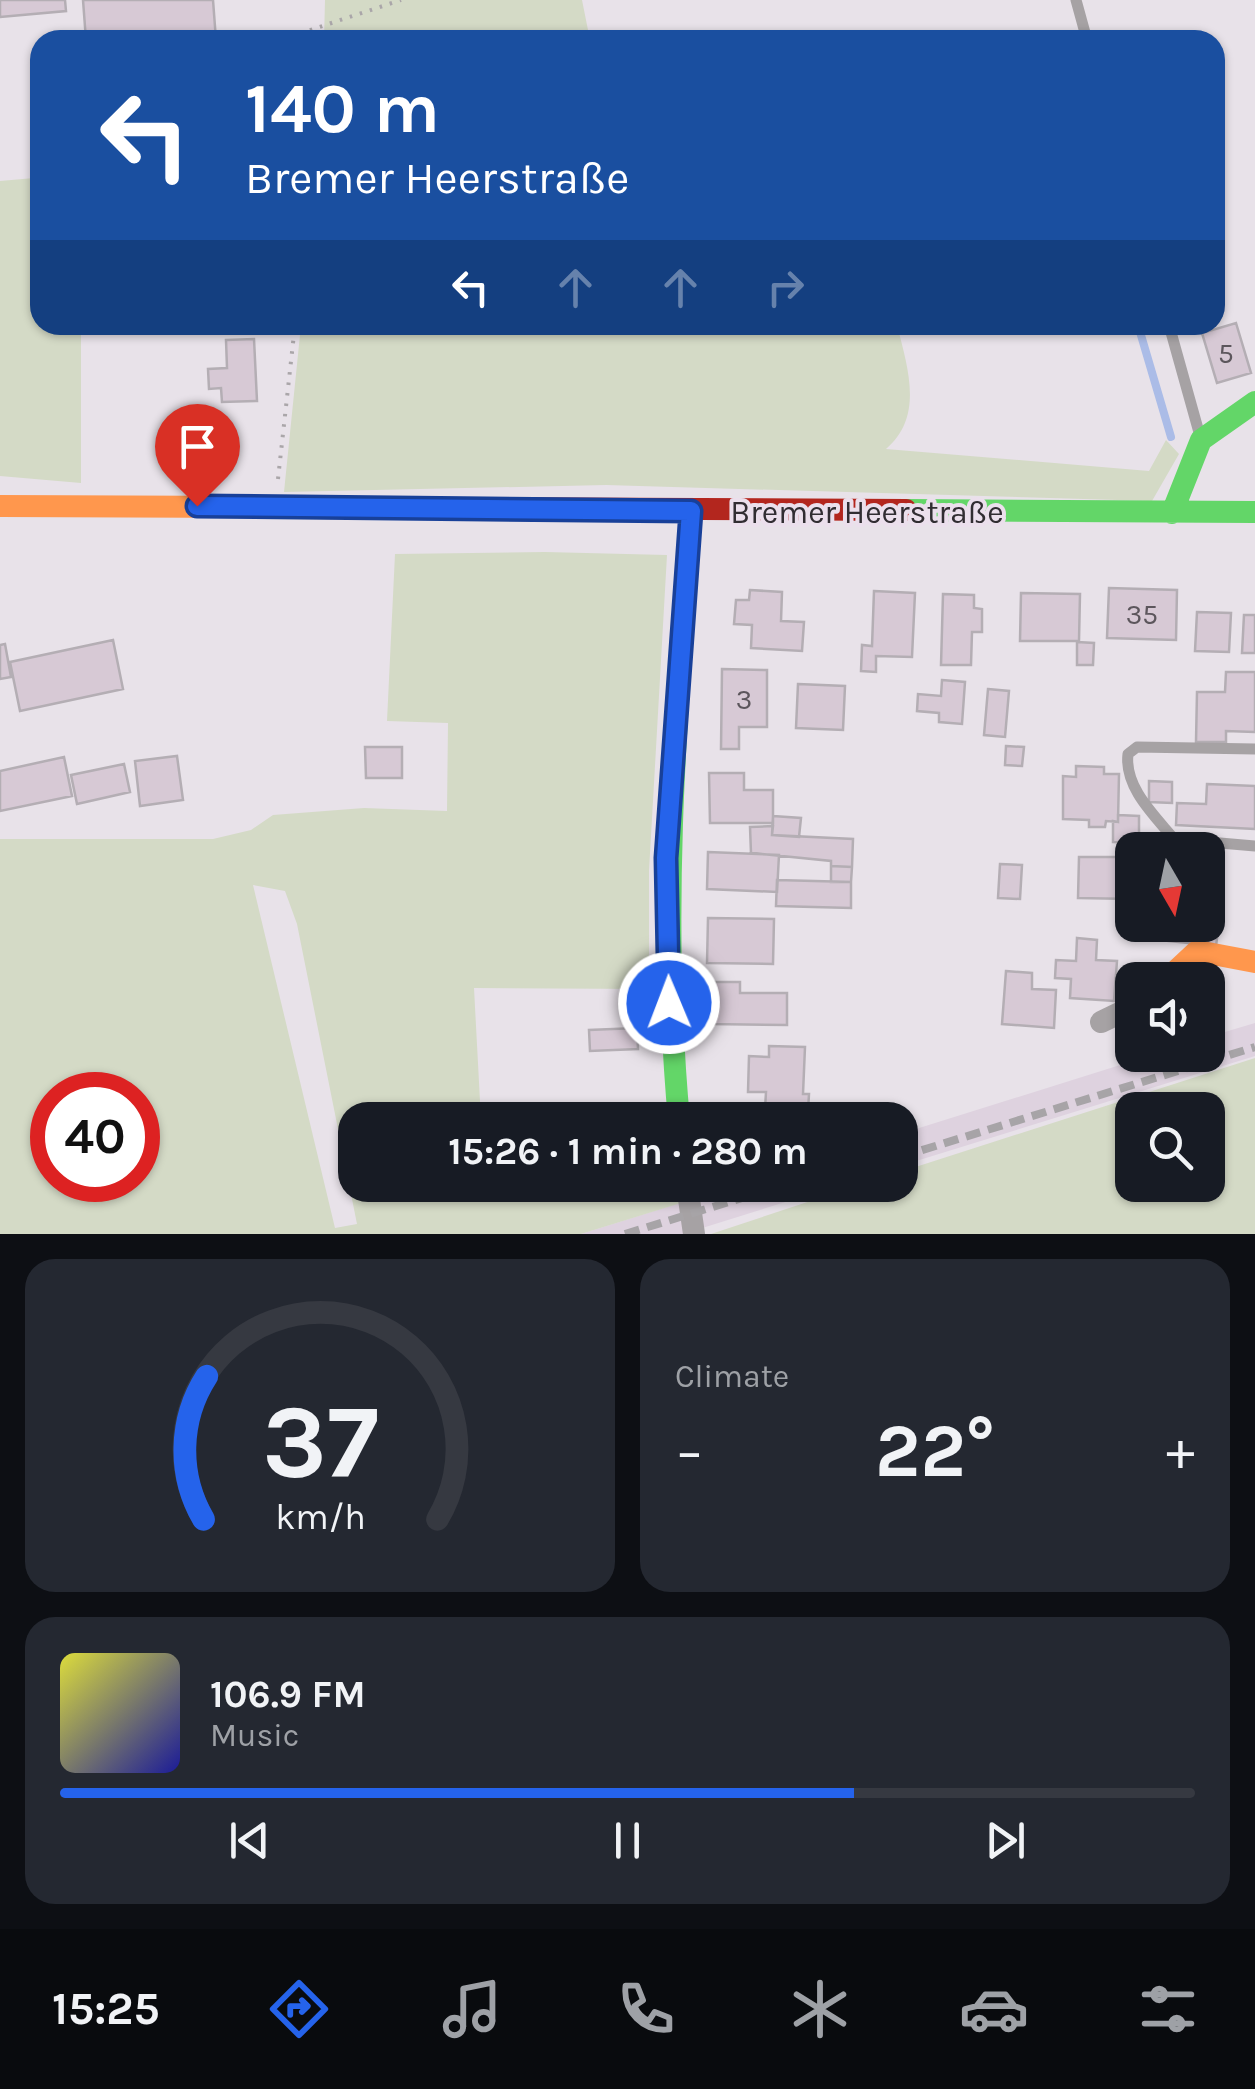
<!DOCTYPE html>
<html lang="en">
<head>
<meta charset="utf-8">
<style>
	:root { --surface:#171b24; --page:#242831; --text:#f1f3f6; --muted:#9ea1a6; --line:#363941; --accent:#2563eb }
	body { margin:0; font-family:Karla,sans-serif; background:var(--page); color:var(--text); height:100vh; display:flex; flex-direction:column; font-size:38px; white-space:nowrap }
	* { box-sizing:border-box; margin:0 }
	p { font-size:32px; color:var(--muted) }
	.icon { flex:none; width:55px; height:55px; fill:none; stroke:currentColor; stroke-width:2; stroke-linecap:round; stroke-linejoin:round }
	.map { position:relative; height:1234px; overflow:hidden }
	.sheet { display:flex; flex-direction:column; gap:25px; padding:25px; background:#0d0f14; flex:1 }
	.sheet>* { flex:none }
	.hud { position:absolute; left:30px; top:30px; width:1195px; height:305px; border-radius:30px; box-shadow:0 2px 8px #0004; background:#1a4fa0; color:#fff; overflow:hidden }
	.needle { width:65px; rotate:171deg }
	.controls { position:absolute; left:1115px; top:832px; display:grid; gap:20px }
	.controls a { display:grid; place-items:center; width:110px; height:110px; border-radius:20px; background:var(--surface); box-shadow:0 2px 8px #0004; font-size:50px }
	.speed { position:absolute; left:30px; top:1072px; display:flex; gap:20px; font-size:50px; font-weight:700; text-align:center }
	.speed>* { display:grid; place-content:center; width:130px; height:130px; border-radius:50%; background:var(--surface); box-shadow:0 2px 8px #0004; line-height:1 }
	.speed .limit { border:15px solid #d22; background:#fff; color:#111 }
	.pin { position:absolute; display:grid; place-items:center; width:85px; height:85px; color:#fff; margin:-102px -42px; border-radius:50% 50% 50% 0; rotate:-45deg; box-shadow:0 0 10px #0007 }
	.pin .icon { rotate:45deg }
	.me { position:absolute; width:110px; margin:-55px; rotate:359deg; stroke-linejoin:round; filter:drop-shadow(0 0 8px #0008) }
	.turn { display:flex; align-items:center; gap:35px; height:210px; padding:0 50px; font-size:45px }
	.turn .icon { width:130px; height:130px; stroke-width:2.5 }
	.turn b { display:block; font-size:70px; line-height:85px }
	.lanes { display:flex; align-items:center; height:95px; padding:0 50px; background:#0003; justify-content:center; gap:50px; direction:ltr }
	.lanes .off { opacity:.35 }
	.big { font-size:75px; font-weight:700; line-height:1.1 }
	.sheet .widget { flex:1; display:flex; flex-direction:column; justify-content:center; gap:15px; min-width:0; padding:0 35px; border-radius:30px; background:var(--page) }
	.sheet .dial { align-items:center; gap:0 }
	.dial svg { height:260px; overflow:visible; fill:none; stroke:var(--line); stroke-width:7; stroke-linecap:round; text-anchor:middle }
	.dial text { fill:var(--text); stroke:none }
	.song { display:flex; align-items:center; gap:30px }
	.cover { width:120px; height:120px; border-radius:15px; background:linear-gradient(135deg,hsl(60 70% 55%),hsl(240 70% 35%)) }
	.played { height:10px; border-radius:5px; background:linear-gradient(90deg,var(--accent) 70%,var(--line) 70%) }
	.keys { display:flex; justify-content:space-around; direction:ltr }
	.heat { display:flex; justify-content:space-between; align-items:center; font-size:55px; direction:ltr }
	.sheet .tiles { flex:1; display:grid; gap:25px; grid-template-columns:1fr 1fr }
	.widget:last-child { grid-column:span 2 }
	.trip { position:absolute; left:338px; top:1102px; width:580px; height:100px; border-radius:30px; background:var(--surface); box-shadow:0 2px 8px #0004; font-weight:700; line-height:100px; text-align:center }
	.dock { display:flex; height:160px; justify-content:space-around; align-items:center; background:#090b0e; color:var(--muted) }
	.dock .icon { width:70px; height:70px }
	.dock .active { color:var(--accent) }
	.dock b { font-size:45px; color:var(--text) }
	.map>svg:first-child { display:block }
</style>
</head>
<body>
<div class="map">
<svg width="1255" height="1234" viewBox="0 0 1255 1234">
	<rect width="100%" height="100%" fill="#e8e2e9"/>
	<path fill="#ded2df" d="M1255,1023V1056L900,1166V1134L1152,1055H1208V1037Z
		M737,1185H840L683,1234H581Z"/>
	<path fill="#d4dac6" fill-rule="evenodd" d="M325,0H582L590,40H324Z
		M34,178L40,193V325H81V483L0,476V181Z
		M301,325H897C908,368 924,417 886,449L1149,471L1166,440L1179,454L1152,501L606,485L284,492Z
		M545,552L667,555L649,871V989L474,988L481,1120H355V1185H676L681,1203L581,1234H0V839H213L251,830L273,815L364,808L447,811L448,723L387,721L395,554ZM253,885L285,891L297,924L357,1224L335,1228ZM52,1095H138V1180H52Z
		M1255,1058V1234H711L859,1185H900V1172ZM1132,1110H1208V1185H1132Z"/>
	<g fill="none" stroke-linecap="round" stroke-linejoin="round">
		<path stroke="#abbce7" stroke-width="8" d="M1138,325L1171,437"/>
	</g>
	<path fill="#d7c9d5" stroke="#b4aeb4" stroke-width="2.5" d="M0,0H65L66,11L0,17Z
		M83,0H213L216,40H86Z
		M1236,323L1251,373L1217,383L1202,333Z
		M254,339L257,401L222,402L221,388L209,389L208,369L227,368L226,340Z
		M1109,588L1177,590L1176,640L1107,638Z
		M750,590L782,592L781,621L804,622L802,651L751,648L752,625L734,624L736,600H749Z
		M874,591L915,593L912,657L876,656V672L861,671L862,645L872,646Z
		M1021,593L1080,594L1079,641H1020Z
		M943,594L974,595V608L982,609V632H972L971,665H941Z
		M1197,612L1231,613L1229,652L1195,651Z
		M1244,615H1255V653H1242Z
		M113,640L123,689L20,711L10,662Z
		M1077,642L1094,643L1093,665H1077Z
		M5,644L11,677L0,679V645Z
		M722,669L767,670V727H739V749H721Z
		M1226,672H1255V732L1226,731V742H1196L1197,692H1225Z
		M942,680L965,682L962,724L939,722V713L917,711L918,694L941,696Z
		M798,684L845,686L843,730L796,728Z
		M988,689L1009,691L1005,737L984,735Z
		M1006,746L1024,747L1022,766L1005,765Z
		M365,747H402V778H366Z
		M177,756L183,800L140,806L135,761Z
		M64,757L72,796L0,811V771Z
		M124,764L130,792L77,804L71,775Z
		M1076,766L1104,767V774H1119L1118,822L1106,821L1105,827H1089V820L1063,819V776L1076,777Z
		M709,773H744V790H773V823H710Z
		M1149,781L1172,782V803L1149,802Z
		M1207,784L1255,786V829L1176,825L1177,803L1206,804Z
		M1118,815L1139,816V843L1113,842V821L1118,822Z
		M773,816L801,818L799,837L772,835Z
		M773,826L772,835L853,839L852,867L831,866V861L751,853L750,827Z
		M708,852L779,855L777,892L707,889Z
		M1079,857H1132V899L1078,898Z
		M1000,864L1022,865L1020,899L998,898Z
		M831,866L852,867L851,882H831Z
		M777,880L851,882V908L776,906Z
		M1208,907L1221,909L1216,946L1168,941L1170,925H1208Z
		M708,918L774,919L773,964L707,963Z
		M1077,938L1097,940L1096,960L1117,961L1114,1001L1070,998L1071,979L1055,978L1056,960L1076,961Z
		M1006,971L1032,973V989L1056,990L1054,1028L1002,1024Z
		M711,982H740V993H787V1025L710,1024Z
		M637,1028L638,1049L590,1051L589,1030Z
		M769,1046L805,1047L803,1094H809L808,1111L765,1109L766,1092H748L749,1056L769,1057Z"/>
	<g fill="none" stroke-linecap="round" stroke-linejoin="round">
		<path stroke="#aaa6a9" stroke-width="4" stroke-dasharray="2.5 8" stroke-linecap="butt" d="M280,40L401,0
			M278,479L295,325"/>
		<path stroke="#a6a2a4" stroke-width="11" d="M1076,0L1087,40
			M1169,325L1200,436
			M1255,749L1137,747L1128,754C1124,787 1154,815 1174,839L1255,846"/>
		<path stroke="#a6a2a4" stroke-width="22" d="M1101,1022L1132,1007
			M687,1185L694,1234"/>
		<path stroke="#63d668" stroke-width="22" d="M906,510L1255,512
			M1172,513L1201,440L1255,402
			M679,1120C660,916 676,715 691,511"/>
		<path stroke="#ff974d" stroke-width="22" d="M0,506L459,508
			M1166,980L1197,951L1255,962"/>
		<path stroke="#b3261e" stroke-width="22" d="M459,508L906,510"/>
		<path stroke="#a7a4a7" stroke-width="8" stroke-dasharray="15 8" stroke-linecap="butt" d="M900,1157L1255,1047
			M771,1197L810,1185
			M625,1234L784,1185"/>
	</g>
	<g fill="none" stroke-linecap="round" stroke-linejoin="round">
		<g stroke="#184099" stroke-width="25">
			<path id="route" d="M197,506L691,511L666,858L669,1003"/>
		</g>
		<use href="#route" stroke="#2563eb" stroke-width="18"/>
	</g>
	<g text-anchor="middle" dominant-baseline="central" stroke-width="8" stroke-linejoin="round" paint-order="stroke">
		<g font-size="28" fill="#5c565c">
			<text x="1226" y="353">5</text>
			<text x="1142" y="614">35</text>
			<text x="744" y="699">3</text>
		</g>
		<g font-size="32" fill="#312d32" stroke="#ebdfec">
			<text x="867" y="512">Bremer Heerstraße</text>
		</g>
	</g>
</svg>
<div class="controls">
<a><svg class="needle" viewBox="-14 -14 28 28"><path d="M0-13l5 13h-10z" fill="#e53935"/><path d="M0 13l5-13h-10z" fill="#9ea1a6"/></svg></a>
<a><svg class="icon" aria-label="sound" viewBox="0 0 24 24"><path d="M4 9h4l5-4v14l-5-4H4zM17 9q2 3 0 6"/></svg></a>
<a><svg class="icon" aria-label="search" viewBox="0 0 24 24"><circle cx="10" cy="10" r="6"/><path d="M15 15l6 6"/></svg></a>
</div>
<div class="speed"><div class="limit">40</div></div>
<div class="pin" style="left:197px;top:506px;background:#d93025"><svg class="icon" aria-label="arrive" viewBox="0 0 24 24"><path d="M6 21V4h12l-3 4 3 4H6"/></svg></div>
<svg class="me" style="left:669px;top:1003px" viewBox="-20 -20 40 40"><circle r="17" fill="#2563eb" stroke="#fff" stroke-width="3"/><path d="M0-11L8 9 0 5-8 9z" fill="#fff"/></svg>
<div class="trip">15:26 · 1 min · 280 m</div>
<div class="hud">
<div class="turn"><svg class="icon" aria-label="left" viewBox="0 0 24 24"><path d="M17 20v-9H6M10 6l-5 5 5 5"/></svg><div><b>140 m</b>Bremer Heerstraße</div></div>
<div class="lanes"><svg class="icon" aria-label="left" viewBox="0 0 24 24"><path d="M17 20v-9H6M10 6l-5 5 5 5"/></svg><svg class="icon off" aria-label="ahead" viewBox="0 0 24 24"><path d="M12 20V5M6 11l6-6 6 6"/></svg><svg class="icon off" aria-label="ahead" viewBox="0 0 24 24"><path d="M12 20V5M6 11l6-6 6 6"/></svg><svg class="icon off" aria-label="right" viewBox="0 0 24 24"><path d="M7 20v-9h11M14 6l5 5-5 5"/></svg></div>
</div>
</div>
<section class="sheet">
<div class="tiles">
<div class="widget dial"><svg viewBox="0 0 100 80">
<path d="M14 69A42 42 0 1 1 86 69"/>
<path d="M14 69A42 42 0 0 1 15 25" stroke="#2563eb"/>
<text x="50" y="56" font-size="32" font-weight="700">37</text>
<text x="50" y="72" font-size="11">km/h</text>
</svg></div>
<div class="widget"><p>Climate</p>
<div class="heat"><a>−</a><b class="big">22°</b><a>+</a></div>
</div>
<div class="widget">
<div class="song"><i class="cover"></i><div><b>106.9 FM</b><p>Music</p></div></div>
<div class="played"></div>
<div class="keys"><svg class="icon" aria-label="previous" viewBox="0 0 24 24"><path d="M18 5L8 12l10 7zM5 5v14"/></svg><svg class="icon" aria-label="pause" viewBox="0 0 24 24"><path d="M8 5v14M16 5v14"/></svg><svg class="icon" aria-label="next" viewBox="0 0 24 24"><path d="M6 5l10 7-10 7zM19 5v14"/></svg></div>
</div>
</div>
</section>
<nav class="dock">
<b>15:25</b>
<svg class="icon active" aria-label="directions" viewBox="0 0 24 24"><path d="M12 3l9 9-9 9-9-9zM9 14v-3h6M13 9l2 2-2 2"/></svg>
<svg class="icon" aria-label="music" viewBox="0 0 24 24"><path d="M9 18V5l10-2v13"/><circle cx="6" cy="18" r="3"/><circle cx="16" cy="16" r="3"/></svg>
<svg class="icon" aria-label="phone" viewBox="0 0 24 24"><path d="M5 4h4l2 5-3 2q2 4 5 5l2-3 5 2v4C11 20 4 13 5 4z"/></svg>
<svg class="icon" aria-label="climate" viewBox="0 0 24 24"><path d="M12 3v18M4 7l16 10M4 17L20 7"/></svg>
<svg class="icon" aria-label="car" viewBox="0 0 24 24"><path d="M5 17H2v-5l4-1 3-4h7l3 4 3 1v5h-3M9 17h6M6 11h13"/><circle cx="7" cy="17" r="2"/><circle cx="17" cy="17" r="2"/></svg>
<svg class="icon" aria-label="filters" viewBox="0 0 24 24"><path d="M4 7h16M4 17h16"/><circle cx="9" cy="7" r="2"/><circle cx="15" cy="17" r="2"/></svg>
</nav>
</body>
</html>
